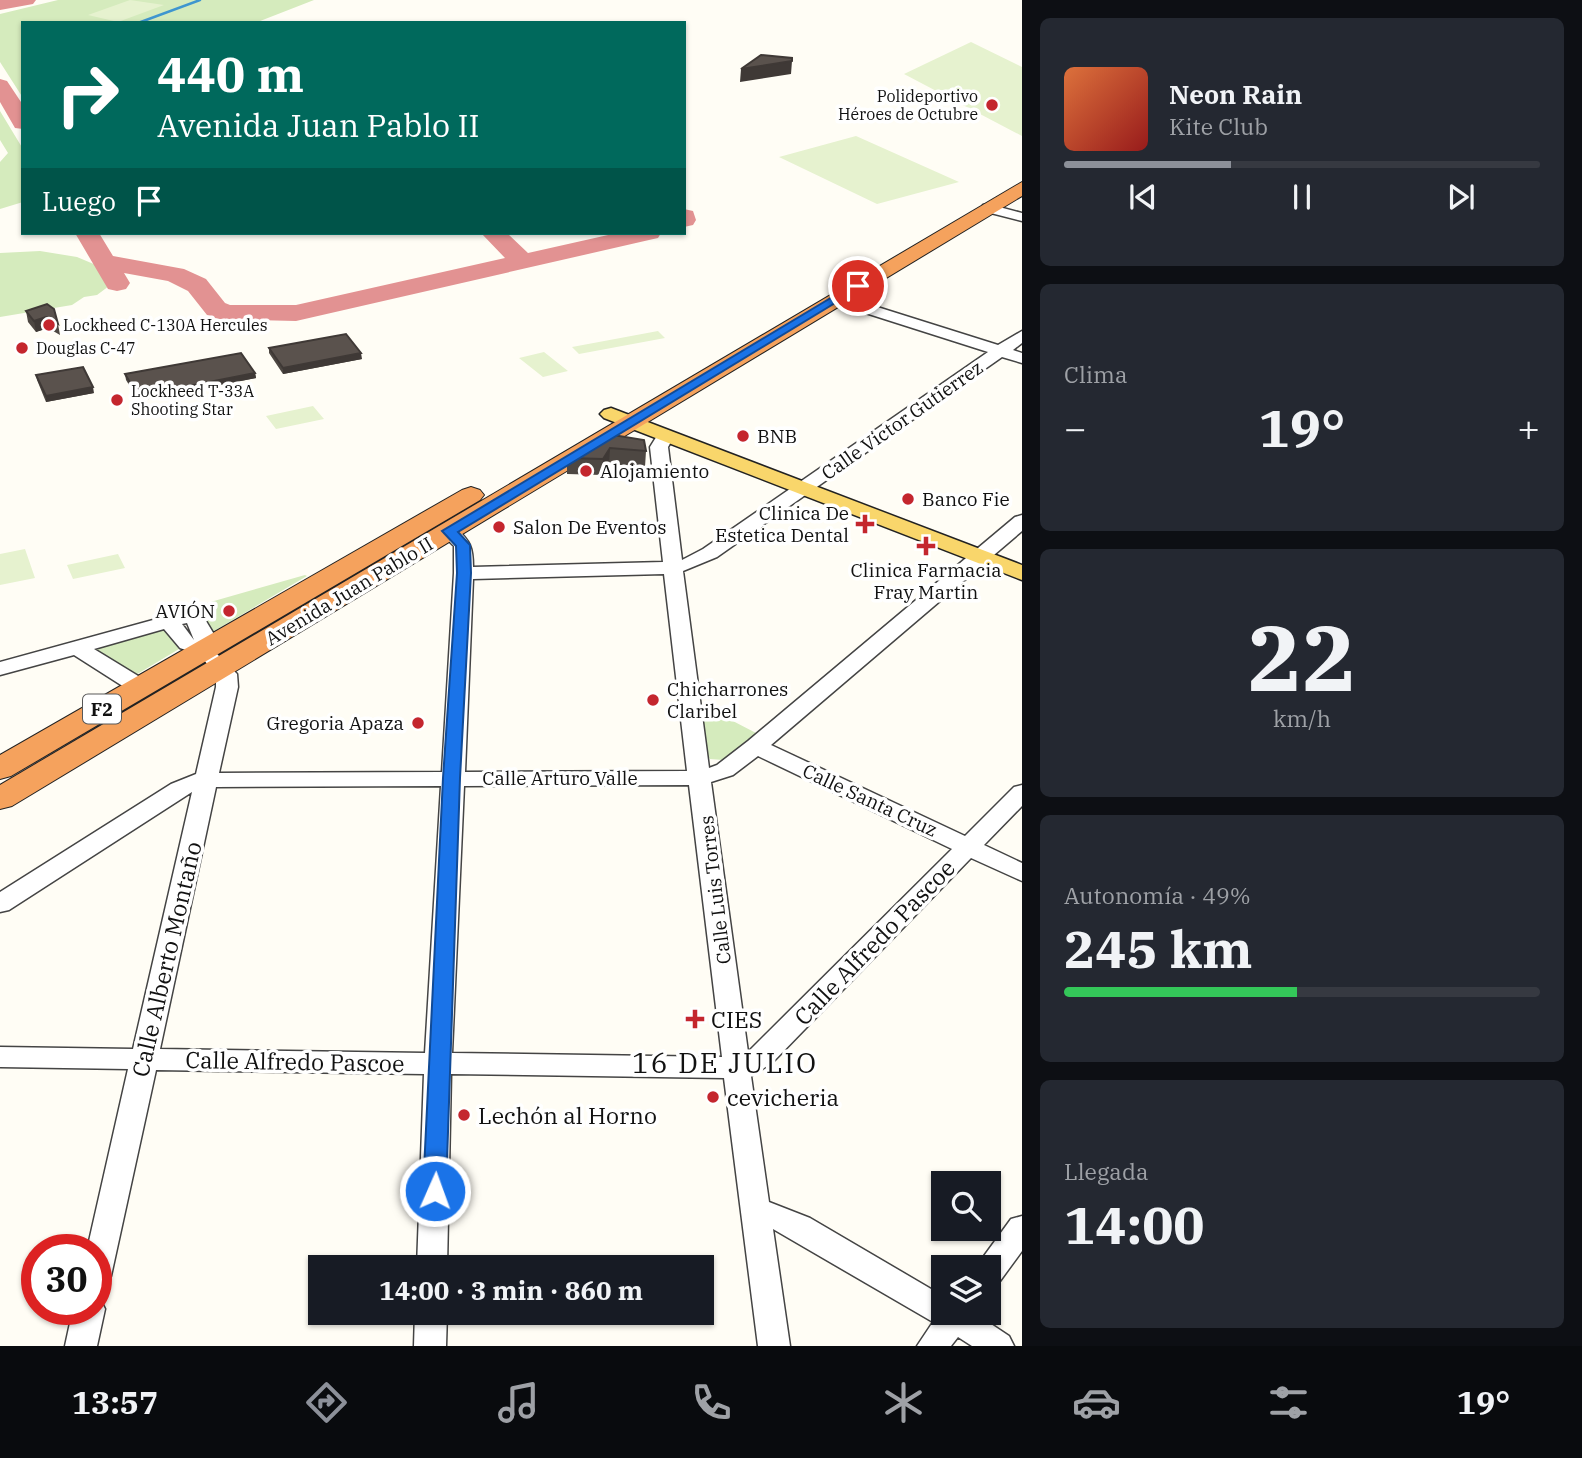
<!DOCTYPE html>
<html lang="es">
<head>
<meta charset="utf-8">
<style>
	:root { --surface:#171b24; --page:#242831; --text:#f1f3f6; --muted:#9ea1a6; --line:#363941; --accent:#8c9099 }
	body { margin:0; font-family:"IBM Plex Serif",serif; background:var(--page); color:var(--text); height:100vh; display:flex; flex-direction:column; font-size:26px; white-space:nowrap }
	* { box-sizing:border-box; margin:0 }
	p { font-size:23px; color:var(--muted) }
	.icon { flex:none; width:38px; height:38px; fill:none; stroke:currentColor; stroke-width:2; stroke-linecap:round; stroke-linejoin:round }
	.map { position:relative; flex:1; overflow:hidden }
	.details { display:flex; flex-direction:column; gap:18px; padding:18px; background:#0d0f14; width:560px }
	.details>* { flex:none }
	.guide { position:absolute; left:21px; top:21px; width:665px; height:214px; border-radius:0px; box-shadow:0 2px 5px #0004; background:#00695c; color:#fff; overflow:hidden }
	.fabs { position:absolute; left:931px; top:1171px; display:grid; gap:14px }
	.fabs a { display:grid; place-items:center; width:70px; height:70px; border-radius:0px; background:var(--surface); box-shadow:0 2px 5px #0004; font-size:35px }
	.speed { position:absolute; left:21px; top:1234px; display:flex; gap:14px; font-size:35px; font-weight:700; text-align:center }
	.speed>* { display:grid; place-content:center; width:91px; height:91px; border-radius:50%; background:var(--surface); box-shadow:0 2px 5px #0004; line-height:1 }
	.speed .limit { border:10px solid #d22; background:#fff; color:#111 }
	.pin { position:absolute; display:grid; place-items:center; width:60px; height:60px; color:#fff; margin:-30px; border:4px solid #fff; border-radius:50%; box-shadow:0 2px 7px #0007 }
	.me { position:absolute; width:77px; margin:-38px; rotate:2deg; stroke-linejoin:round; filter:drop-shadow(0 0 5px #0008) }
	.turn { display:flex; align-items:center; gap:24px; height:147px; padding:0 21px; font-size:32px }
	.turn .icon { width:91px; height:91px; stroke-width:2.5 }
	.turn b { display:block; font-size:49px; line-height:60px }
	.then { display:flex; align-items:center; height:66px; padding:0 21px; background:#0003; gap:14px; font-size:26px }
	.big { font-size:52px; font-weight:700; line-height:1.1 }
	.details .tile { flex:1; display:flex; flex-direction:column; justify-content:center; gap:10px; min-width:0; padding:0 24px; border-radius:10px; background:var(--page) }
	.details .dial { align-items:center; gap:0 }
	.dial b { font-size:91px; line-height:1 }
	.song { display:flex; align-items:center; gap:21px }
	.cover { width:84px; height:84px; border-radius:10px; background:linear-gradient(135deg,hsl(20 70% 55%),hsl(0 70% 35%)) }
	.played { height:7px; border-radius:4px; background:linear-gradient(90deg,var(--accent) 35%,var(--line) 35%) }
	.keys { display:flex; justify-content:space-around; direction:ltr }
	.heat { display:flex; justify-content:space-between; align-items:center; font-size:38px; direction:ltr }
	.charge { height:10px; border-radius:5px; background:linear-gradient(90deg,#34c759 49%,var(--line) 0) }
	.trip { position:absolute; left:308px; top:1255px; width:406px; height:70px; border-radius:0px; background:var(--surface); box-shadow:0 2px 5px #0004; font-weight:700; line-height:70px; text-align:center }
	.tab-bar { display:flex; height:112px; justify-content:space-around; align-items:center; background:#090b0e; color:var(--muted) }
	.tab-bar .icon { width:49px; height:49px }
	.tab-bar .on { color:var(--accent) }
	.tab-bar b { font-size:32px; color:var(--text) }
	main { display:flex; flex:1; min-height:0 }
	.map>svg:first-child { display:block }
</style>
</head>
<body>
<main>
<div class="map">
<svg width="1022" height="1346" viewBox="0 0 1022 1346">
	<rect width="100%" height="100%" fill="#fffdf5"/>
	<path fill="#d5ebbd" d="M58,0H314L255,23H23V98L0,62V14Z
		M0,111L23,149V202L0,209V162L8,153L0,140Z
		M40,251L77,257L96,265L109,286L97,295L84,297L72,305L0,317V253Z
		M305,575L307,576L214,631H208L200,620L205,614L200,605Z
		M162,628L179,649L134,676L91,648Z
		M702,705L756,733L723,760L710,759L707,755Z"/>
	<path fill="#e6f2cf" d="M130,0L164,5L118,22L88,15Z
		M971,42L1022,67V136L904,74Z
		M856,136L959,182L877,204L779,157Z
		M658,331L665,338L579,354L572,347Z
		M544,352L568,371L543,377L519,358Z
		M313,406L324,419L276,429L266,416Z
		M25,549L35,578L0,585V554Z
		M118,554L125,568L73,579L67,565Z"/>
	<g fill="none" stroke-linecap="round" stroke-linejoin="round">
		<path stroke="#3f96cf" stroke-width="2.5" d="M138,23L200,0"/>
		<path fill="#e29292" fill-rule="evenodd" d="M0,0H36L33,4L0,10Z
			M0,79L7,81L23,105V129L15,128L0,102Z
			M684,209L693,211L696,220L693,225L684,227Z
			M75,233H99L113,256L184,269L206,279L225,303L230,305H296L505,258L481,233H507L528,253L617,233H661L658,238L649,240L296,321L218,319L207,315L188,291L168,281L124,273L130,283L126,289L117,291L108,289Z"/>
		<g stroke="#444" stroke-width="3">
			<path id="minor" d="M988,204L1022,213V221L983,211V205Z
				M836,294L998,345L1022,331V343L1013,350L1022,353V363L1002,357L717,557L683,571L709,768L717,765L748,741L1015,517L1022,515V531L771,745L965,836L1014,787L1022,785V806L984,845L1022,863V881L971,858L772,1063L751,1076L769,1202L810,1218L943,1296V1312H973L1009,1336L1014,1346H972L958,1337L951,1346H917L933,1322L773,1229L790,1346H758L724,1078L451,1074L447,1267H417L424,1074L156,1070L111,1276L107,1285L96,1289V1250H87L128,1069L0,1067V1047L133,1049L192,792L9,910L0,912V892L171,784L196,774L216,687V675L200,655L180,648L164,629L94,649L148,682L151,687L148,692H132L74,655L0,675V662L193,609L200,611L215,636L214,651L237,674L238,687L219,773L442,772L454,573V546L440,532L442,528H456C470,541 473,547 473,567L663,562L650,447L660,431L666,430L675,435L668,447L682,560L703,549L988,352L831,302L828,299L831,296ZM664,574L687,771L465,772L473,579ZM187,623L194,640L182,624ZM758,756L952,849L748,1052L711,782L733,775ZM689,785L722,1057L452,1053L464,786ZM441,786L425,1053L160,1049L216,787Z
				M1022,1216V1251L1000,1281L989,1285V1267H976L1011,1219Z
				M96,1298L100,1299L105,1309L97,1346H65L73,1309H96Z
				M415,1312H447L446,1346H414Z"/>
		</g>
		<g stroke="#222" stroke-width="3">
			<path id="major" d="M611,408L1022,565V580L604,418L600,414L604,410Z"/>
		</g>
		<g stroke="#222" stroke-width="2">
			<path id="highway" d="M1022,182V196L12,806L0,809V785Z
				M471,487L480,490L484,495L480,500L11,776L0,779V755L462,490Z"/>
		</g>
		<use href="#minor" fill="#fff" fill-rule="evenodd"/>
		<use href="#major" fill="#f9d66b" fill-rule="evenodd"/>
		<use href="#highway" fill="#f5a25d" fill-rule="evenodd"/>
	</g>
	<path fill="#4d4742" d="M47,304L58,324L60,335L48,328L36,332L28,322L26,311Z
		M269,348L362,359L283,374L269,353Z
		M255,373L256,378L139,401L126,380L125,374Z
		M36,375L94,393L46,402L37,380Z
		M607,434L646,451L645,467L609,464L602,475L567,474V458Z"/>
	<path fill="#3f3936" d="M792,61L791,74L740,82L741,69Z
		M46,317L48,328L36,332L34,321Z
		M361,353L362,359L283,374V368Z
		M255,373L256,378L139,401L138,396Z
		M93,387L94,393L46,402V396Z
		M610,448L609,464L602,475L603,459Z"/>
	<path fill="#5a524d" stroke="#3f3936" stroke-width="2" d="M761,55L792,58V61L741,69Z
		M47,304L54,309L58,324L46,317L34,321L26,311Z
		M346,334L361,353L283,368L269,348Z
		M241,353L255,373L138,396L125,374Z
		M83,367L93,387L46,396L36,375Z
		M607,434L644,440L646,451L610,448L603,459L567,458Z"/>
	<path fill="#1a73e8" stroke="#114b97" stroke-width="2" d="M854,284L863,286L458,532L470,545L471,573L460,778L446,1191L442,1197L435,1200L427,1197L423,1191L443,778L457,573L456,546L442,531Z"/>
	<g fill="#c4262e" stroke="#fff" stroke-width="2.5">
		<circle cx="992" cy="105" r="7"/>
		<circle cx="49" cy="325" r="7"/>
		<circle cx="22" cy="348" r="7"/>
		<circle cx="117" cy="400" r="7"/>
		<circle cx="743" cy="436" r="7"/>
		<circle cx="586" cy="471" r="7"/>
		<circle cx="908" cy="499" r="7"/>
		<path d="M861.5 513.5h7v7h7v7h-7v7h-7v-7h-7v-7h7z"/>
		<circle cx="499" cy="527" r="7"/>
		<path d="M922.5 535.5h7v7h7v7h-7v7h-7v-7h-7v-7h7z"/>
		<circle cx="229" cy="611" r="7"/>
		<circle cx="653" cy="700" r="7"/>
		<circle cx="418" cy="723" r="7"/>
		<path d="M691.5 1008.5h7v7h7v7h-7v7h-7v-7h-7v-7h7z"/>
		<circle cx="713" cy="1097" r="7"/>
		<circle cx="464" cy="1115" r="7"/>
	</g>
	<g text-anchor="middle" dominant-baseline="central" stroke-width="7" stroke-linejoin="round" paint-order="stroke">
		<g font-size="16" fill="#111" stroke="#fff" text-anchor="start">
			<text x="978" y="96" text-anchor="end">Polideportivo<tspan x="978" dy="18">Héroes de Octubre</tspan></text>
			<text x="63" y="325">Lockheed C-130A Hercules</text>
			<text x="36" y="348">Douglas C-47</text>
			<text x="131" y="391">Lockheed T-33A<tspan x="131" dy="18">Shooting Star</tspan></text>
		</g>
		<rect fill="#fff" stroke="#585858" stroke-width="2" x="83" y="694.5" width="38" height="29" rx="5"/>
		<g font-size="18" font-weight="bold" fill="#111">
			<text x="102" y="709">F2</text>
		</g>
		<g font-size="19" fill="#111" stroke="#fff">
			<text transform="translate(902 420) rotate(-35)">Calle Victor Gutierrez</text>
			<text transform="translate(349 591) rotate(-31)">Avenida Juan Pablo II</text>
			<text x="560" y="778">Calle Arturo Valle</text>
			<text transform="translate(870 800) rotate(25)">Calle Santa Cruz</text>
			<text transform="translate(715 890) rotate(-97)">Calle Luis Torres</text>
		</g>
		<g font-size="19" fill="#111" stroke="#fff" text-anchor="start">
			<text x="757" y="436">BNB</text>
			<text x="600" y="471">Alojamiento</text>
			<text x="922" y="499">Banco Fie</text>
			<text x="849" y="513" text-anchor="end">Clinica De<tspan x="849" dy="22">Estetica Dental</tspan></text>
			<text x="513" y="527">Salon De Eventos</text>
			<text x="926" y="570" text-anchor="middle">Clinica Farmacia<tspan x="926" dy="22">Fray Martin</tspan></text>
			<text x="215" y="611" text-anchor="end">AVIÓN</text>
			<text x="667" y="689">Chicharrones<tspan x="667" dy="22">Claribel</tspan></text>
			<text x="404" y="723" text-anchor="end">Gregoria Apaza</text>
		</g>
		<g font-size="23" fill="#111" stroke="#fff">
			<text transform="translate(874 942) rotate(-46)">Calle Alfredo Pascoe</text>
			<text transform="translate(166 959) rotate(-77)">Calle Alberto Montaño</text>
			<text transform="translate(295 1061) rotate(1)">Calle Alfredo Pascoe</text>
		</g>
		<g font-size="23" fill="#111" stroke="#fff" text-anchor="start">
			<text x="711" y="1019">CIES</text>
			<text x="727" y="1097">cevicheria</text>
			<text x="478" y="1115">Lechón al Horno</text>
		</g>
		<g font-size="28" letter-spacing="2" fill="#111" stroke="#fff">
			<text x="725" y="1062">16 DE JULIO</text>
		</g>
	</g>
</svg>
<div class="fabs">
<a><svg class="icon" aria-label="search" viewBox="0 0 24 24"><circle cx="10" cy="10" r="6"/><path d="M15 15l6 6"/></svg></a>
<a><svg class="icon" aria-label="layers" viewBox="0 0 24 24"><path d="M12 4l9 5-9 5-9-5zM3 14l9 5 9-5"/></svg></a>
</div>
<div class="speed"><div class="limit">30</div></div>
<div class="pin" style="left:858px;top:286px;background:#d93025"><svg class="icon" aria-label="arrive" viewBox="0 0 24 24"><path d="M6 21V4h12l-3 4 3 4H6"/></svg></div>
<svg class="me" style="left:435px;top:1191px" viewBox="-20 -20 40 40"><circle r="17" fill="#1a73e8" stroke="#fff" stroke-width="3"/><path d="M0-11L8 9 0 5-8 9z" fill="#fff"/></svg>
<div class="trip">14:00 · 3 min · 860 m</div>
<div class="guide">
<div class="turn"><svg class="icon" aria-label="right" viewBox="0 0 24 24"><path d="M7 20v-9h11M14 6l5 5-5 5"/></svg><div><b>440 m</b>Avenida Juan Pablo II</div></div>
<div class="then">Luego<svg class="icon" aria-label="arrive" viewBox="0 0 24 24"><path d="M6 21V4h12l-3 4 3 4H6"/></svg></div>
</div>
</div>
<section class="details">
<div class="tile">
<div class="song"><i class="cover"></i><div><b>Neon Rain</b><p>Kite Club</p></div></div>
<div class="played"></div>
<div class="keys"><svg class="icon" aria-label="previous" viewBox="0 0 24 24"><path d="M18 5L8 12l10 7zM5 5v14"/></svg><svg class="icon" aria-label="pause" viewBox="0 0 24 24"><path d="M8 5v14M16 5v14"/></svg><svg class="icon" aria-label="next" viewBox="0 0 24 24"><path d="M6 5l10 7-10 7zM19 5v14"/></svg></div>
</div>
<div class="tile"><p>Clima</p>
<div class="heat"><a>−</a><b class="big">19°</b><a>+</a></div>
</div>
<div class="tile dial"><b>22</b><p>km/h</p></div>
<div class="tile"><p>Autonomía · 49%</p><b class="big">245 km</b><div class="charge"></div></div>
<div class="tile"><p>Llegada</p><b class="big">14:00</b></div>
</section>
</main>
<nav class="tab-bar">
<b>13:57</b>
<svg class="icon on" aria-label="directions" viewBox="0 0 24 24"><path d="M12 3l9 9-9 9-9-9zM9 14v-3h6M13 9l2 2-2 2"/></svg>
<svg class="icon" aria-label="music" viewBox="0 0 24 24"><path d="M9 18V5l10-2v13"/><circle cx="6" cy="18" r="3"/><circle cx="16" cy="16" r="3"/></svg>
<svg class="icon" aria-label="phone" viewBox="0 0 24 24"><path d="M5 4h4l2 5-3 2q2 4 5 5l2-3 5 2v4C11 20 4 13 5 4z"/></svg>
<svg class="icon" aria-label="climate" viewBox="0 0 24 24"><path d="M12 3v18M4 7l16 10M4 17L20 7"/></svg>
<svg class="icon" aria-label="car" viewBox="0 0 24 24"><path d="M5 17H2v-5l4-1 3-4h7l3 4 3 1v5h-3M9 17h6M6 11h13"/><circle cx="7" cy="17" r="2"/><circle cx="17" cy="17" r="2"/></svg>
<svg class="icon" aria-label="filters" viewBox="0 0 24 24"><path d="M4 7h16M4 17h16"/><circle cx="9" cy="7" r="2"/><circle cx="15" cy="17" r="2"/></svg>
<b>19°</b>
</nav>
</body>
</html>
